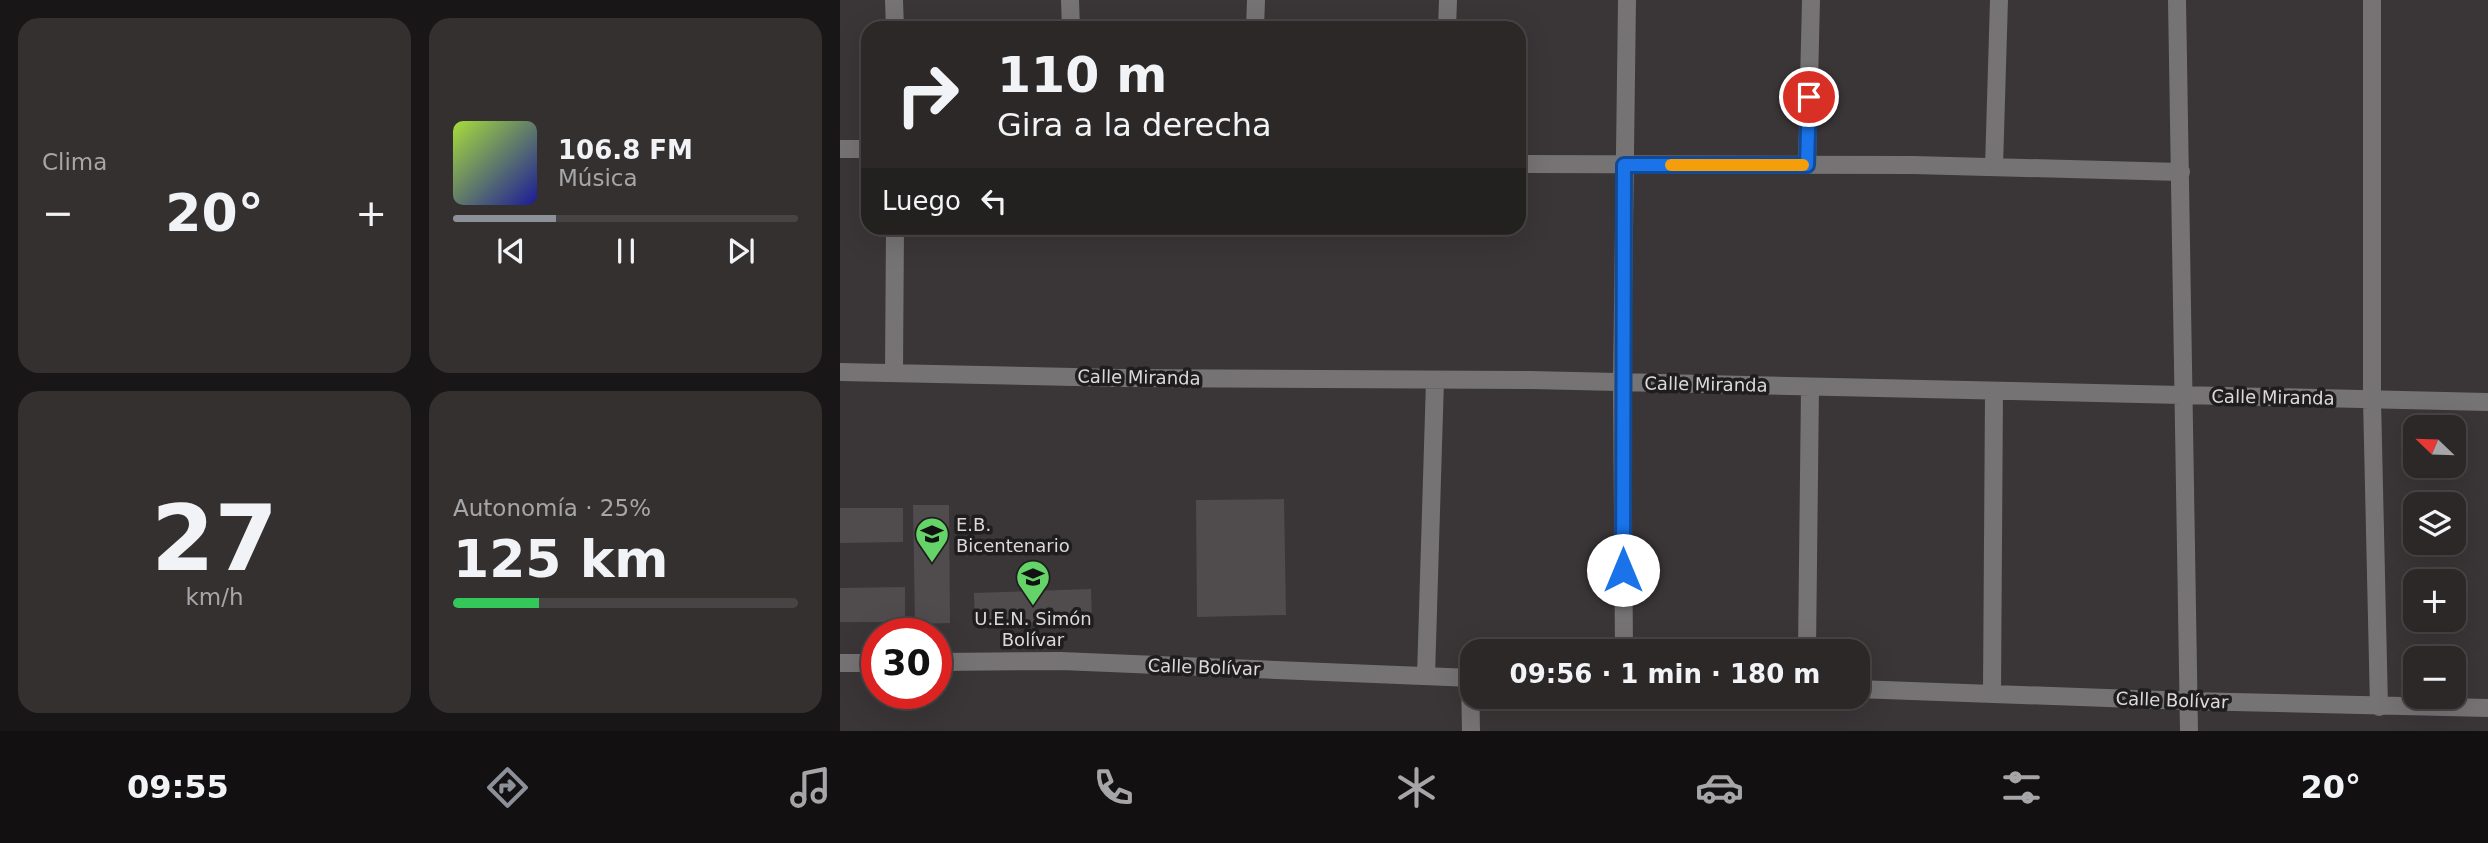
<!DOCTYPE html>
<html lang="es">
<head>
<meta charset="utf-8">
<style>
	:root { --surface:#2c2828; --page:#343030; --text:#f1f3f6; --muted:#a6a6a8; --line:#484445; --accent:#8c9099 }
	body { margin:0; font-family:"DejaVu Sans",sans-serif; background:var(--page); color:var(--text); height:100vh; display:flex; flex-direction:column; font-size:26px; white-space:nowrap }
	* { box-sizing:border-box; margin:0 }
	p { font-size:23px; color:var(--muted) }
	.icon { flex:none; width:38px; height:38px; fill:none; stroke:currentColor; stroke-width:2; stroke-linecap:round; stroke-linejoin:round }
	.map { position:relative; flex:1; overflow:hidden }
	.sheet { display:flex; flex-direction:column; gap:18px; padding:18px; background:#181616; width:840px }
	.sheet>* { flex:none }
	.hud { position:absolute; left:21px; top:21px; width:665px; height:214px; border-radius:21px; box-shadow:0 7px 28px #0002,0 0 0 2px var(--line); background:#2c2828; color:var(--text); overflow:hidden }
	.needle { width:46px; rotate:293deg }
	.buttons { position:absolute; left:1563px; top:415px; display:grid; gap:14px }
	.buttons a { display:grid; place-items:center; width:63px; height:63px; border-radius:14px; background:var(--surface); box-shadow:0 7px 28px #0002,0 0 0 2px var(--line); font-size:35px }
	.speed { position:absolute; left:21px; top:618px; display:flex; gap:14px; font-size:35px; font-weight:700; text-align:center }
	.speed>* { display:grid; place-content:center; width:91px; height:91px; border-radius:50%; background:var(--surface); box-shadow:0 7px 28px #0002,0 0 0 2px var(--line); line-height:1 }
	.speed .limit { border:10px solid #d22; background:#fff; color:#111 }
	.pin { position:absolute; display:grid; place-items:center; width:60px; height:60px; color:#fff; margin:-30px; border:4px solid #fff; border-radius:50%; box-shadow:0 2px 7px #0007 }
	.me { position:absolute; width:77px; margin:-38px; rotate:0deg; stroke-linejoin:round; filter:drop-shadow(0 0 5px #0008) }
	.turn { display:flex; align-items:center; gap:24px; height:147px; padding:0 21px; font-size:32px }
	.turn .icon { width:91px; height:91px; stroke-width:2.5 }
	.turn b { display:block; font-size:49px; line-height:60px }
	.then { display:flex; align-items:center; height:66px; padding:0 21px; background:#0003; gap:14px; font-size:26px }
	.big { font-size:52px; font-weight:600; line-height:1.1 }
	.sheet .card { flex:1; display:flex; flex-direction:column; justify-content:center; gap:10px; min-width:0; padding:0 24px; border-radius:21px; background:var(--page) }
	.sheet .dial { align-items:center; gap:0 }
	.dial b { font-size:91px; line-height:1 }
	.song { display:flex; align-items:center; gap:21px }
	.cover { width:84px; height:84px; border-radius:10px; background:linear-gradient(135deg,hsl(80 70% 55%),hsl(240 70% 35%)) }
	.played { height:7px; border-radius:4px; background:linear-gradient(90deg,var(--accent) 30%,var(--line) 30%) }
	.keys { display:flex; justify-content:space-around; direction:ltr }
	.heat { display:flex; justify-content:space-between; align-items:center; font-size:38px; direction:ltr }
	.charge { height:10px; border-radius:5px; background:linear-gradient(90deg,#34c759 25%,var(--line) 0) }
	.sheet .tiles { flex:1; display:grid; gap:18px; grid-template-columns:repeat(2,1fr) }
	.trip { position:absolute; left:620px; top:639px; width:410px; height:70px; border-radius:21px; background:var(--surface); box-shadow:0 7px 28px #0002,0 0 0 2px var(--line); font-weight:600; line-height:70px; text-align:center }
	.tabs { display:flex; height:112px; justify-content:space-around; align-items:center; background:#121010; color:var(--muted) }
	.tabs .icon { width:49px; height:49px }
	.tabs .active { color:var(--accent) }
	.tabs b { font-size:32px; color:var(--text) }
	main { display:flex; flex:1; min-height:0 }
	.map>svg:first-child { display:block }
</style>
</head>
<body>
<main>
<section class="sheet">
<div class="tiles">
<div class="card"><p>Clima</p>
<div class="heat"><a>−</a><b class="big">20°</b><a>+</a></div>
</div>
<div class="card">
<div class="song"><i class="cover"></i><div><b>106.8 FM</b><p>Música</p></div></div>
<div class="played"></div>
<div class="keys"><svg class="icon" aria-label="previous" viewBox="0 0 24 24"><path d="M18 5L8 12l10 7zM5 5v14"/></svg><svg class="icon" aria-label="pause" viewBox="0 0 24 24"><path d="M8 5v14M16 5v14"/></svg><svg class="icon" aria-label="next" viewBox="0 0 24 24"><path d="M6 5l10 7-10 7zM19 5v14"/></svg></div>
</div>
<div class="card dial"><b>27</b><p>km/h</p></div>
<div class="card"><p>Autonomía · 25%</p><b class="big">125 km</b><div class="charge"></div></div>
</div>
</section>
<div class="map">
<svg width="1648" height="731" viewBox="0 0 1648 731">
	<rect width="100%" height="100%" fill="#3a3536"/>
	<path fill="#504b4d" d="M444,499L446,615L357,617L356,500Z
		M73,505H109L110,623L75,624Z
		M0,508H63V542L0,543Z
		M65,587V622H0V588Z
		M251,589L252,620L135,625L134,593Z"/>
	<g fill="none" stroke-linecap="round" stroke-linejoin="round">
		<path stroke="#757373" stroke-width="18" d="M54,0L55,28
			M230,0L231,28
			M1337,0L1349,731
			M1532,0V399L1539,707
			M415,28L416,0
			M607,28L608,0
			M0,149H28
			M679,164L1073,165L1341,172
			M967,165L971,0
			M1154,167L1159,0
			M0,372L280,378L691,380L1648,402
			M54,373L55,228
			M784,651L782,382L787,0
			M967,651L970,387
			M96,662L221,661L632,678
			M0,663H37
			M586,676L595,380
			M630,678L631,731
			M1017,689L1349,701L1648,708
			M1152,693L1154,391"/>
	</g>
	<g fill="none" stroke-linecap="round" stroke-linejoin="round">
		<g stroke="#114b97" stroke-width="18">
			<path id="route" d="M783,570L784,165H967L969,97"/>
		</g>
		<use href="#route" stroke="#1a73e8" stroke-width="12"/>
		<path stroke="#f59e0b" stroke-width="12" d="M831,165H963"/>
	</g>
	<defs>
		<g id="school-pin" transform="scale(1.75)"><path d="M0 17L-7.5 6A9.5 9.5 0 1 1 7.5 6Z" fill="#64d468" stroke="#1f1d1e"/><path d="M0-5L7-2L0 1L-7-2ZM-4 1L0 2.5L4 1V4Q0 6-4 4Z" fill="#111"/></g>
	</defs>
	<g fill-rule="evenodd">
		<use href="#school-pin" x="92" y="534"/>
		<use href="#school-pin" x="193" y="577"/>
	</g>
	<g text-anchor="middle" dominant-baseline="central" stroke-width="7" stroke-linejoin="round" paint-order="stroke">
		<g font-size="18" fill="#dcd9da" stroke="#1f1d1e">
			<text transform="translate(299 377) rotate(1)">Calle Miranda</text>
			<text transform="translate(866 384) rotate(1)">Calle Miranda</text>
			<text transform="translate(1433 397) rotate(1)">Calle Miranda</text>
			<text transform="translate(364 667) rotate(2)">Calle Bolívar</text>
			<text transform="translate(1332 700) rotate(2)">Calle Bolívar</text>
		</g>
		<g font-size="18" fill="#dcd9da" stroke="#1f1d1e" text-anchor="start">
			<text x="116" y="524">E.B.<tspan x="116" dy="21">Bicentenario</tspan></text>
			<text x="193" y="618" text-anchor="middle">U.E.N. Simón<tspan x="193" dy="21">Bolívar</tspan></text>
		</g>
	</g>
</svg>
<div class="buttons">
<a><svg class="needle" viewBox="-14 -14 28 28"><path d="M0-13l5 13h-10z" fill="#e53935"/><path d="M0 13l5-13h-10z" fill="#a6a6a8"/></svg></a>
<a><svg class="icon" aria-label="layers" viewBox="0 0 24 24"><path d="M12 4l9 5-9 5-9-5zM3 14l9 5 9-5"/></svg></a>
<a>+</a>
<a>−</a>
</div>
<div class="speed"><div class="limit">30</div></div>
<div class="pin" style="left:969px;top:97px;background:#d93025"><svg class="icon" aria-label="arrive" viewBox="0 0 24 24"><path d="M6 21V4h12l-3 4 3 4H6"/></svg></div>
<svg class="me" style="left:783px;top:570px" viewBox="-20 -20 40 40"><circle r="19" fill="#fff"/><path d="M0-13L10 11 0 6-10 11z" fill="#1a73e8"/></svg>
<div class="trip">09:56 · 1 min · 180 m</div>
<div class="hud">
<div class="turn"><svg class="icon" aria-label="right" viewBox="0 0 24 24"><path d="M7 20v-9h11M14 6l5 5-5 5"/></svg><div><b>110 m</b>Gira a la derecha</div></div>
<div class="then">Luego<svg class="icon" aria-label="left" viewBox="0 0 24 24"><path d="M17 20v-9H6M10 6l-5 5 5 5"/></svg></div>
</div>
</div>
</main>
<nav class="tabs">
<b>09:55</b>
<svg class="icon active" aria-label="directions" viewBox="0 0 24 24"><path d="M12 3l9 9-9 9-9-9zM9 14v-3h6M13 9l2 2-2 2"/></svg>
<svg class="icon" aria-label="music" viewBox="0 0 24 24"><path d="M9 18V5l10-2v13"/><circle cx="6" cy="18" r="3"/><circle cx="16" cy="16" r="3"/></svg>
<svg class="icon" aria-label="phone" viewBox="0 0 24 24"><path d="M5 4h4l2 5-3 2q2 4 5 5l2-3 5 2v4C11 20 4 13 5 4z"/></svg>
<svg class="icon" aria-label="climate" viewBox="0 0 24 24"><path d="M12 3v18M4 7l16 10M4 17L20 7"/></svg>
<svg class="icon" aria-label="car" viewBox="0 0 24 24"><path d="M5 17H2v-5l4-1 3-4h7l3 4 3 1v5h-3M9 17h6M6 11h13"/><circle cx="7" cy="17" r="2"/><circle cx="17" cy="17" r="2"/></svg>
<svg class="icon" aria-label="filters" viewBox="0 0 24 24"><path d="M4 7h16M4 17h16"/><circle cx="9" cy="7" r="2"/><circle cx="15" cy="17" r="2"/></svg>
<b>20°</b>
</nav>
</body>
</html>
